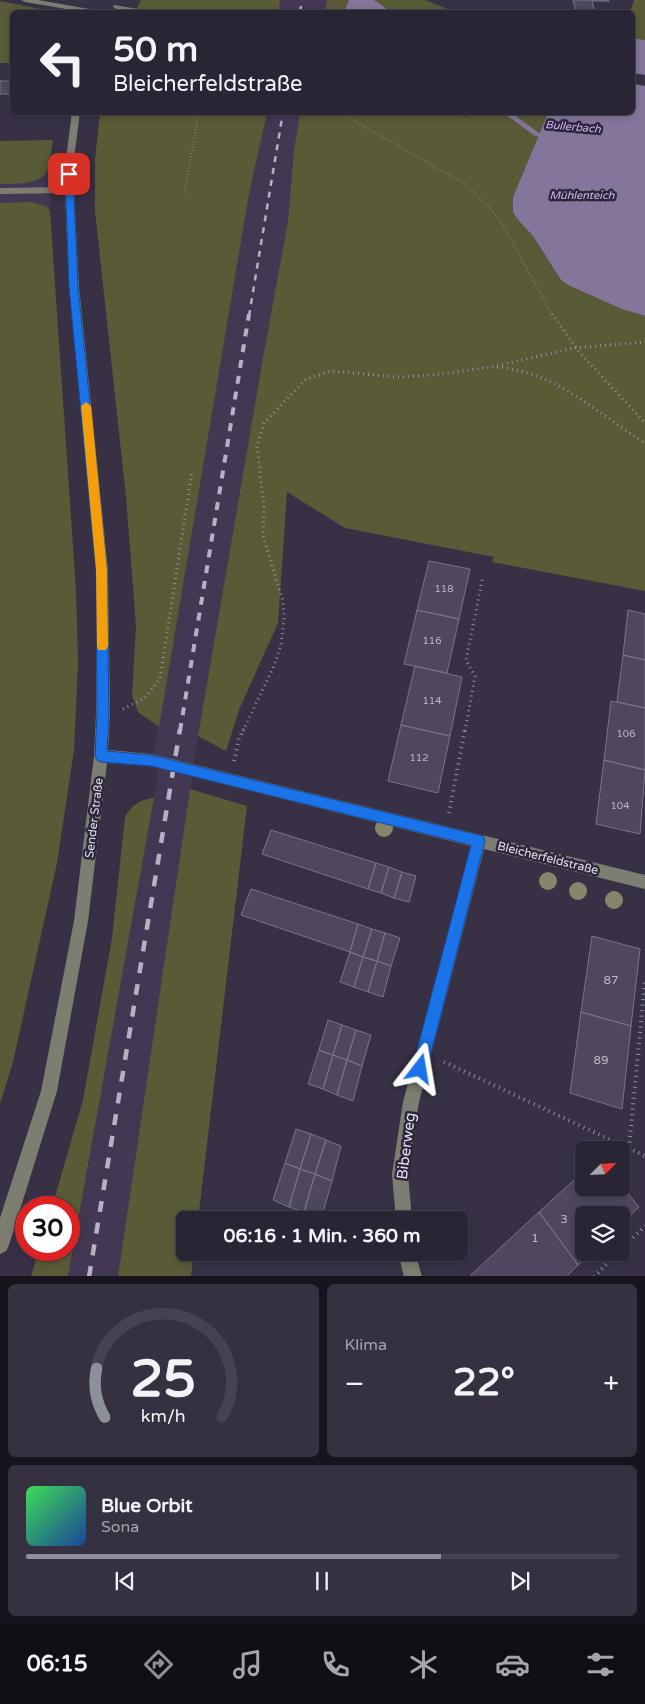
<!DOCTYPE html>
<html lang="de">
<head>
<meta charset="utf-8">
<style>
	:root { --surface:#2a2534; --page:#363140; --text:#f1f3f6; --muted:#a5a5ac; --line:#46424f; --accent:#8c9099 }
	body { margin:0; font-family:"Varela Round",sans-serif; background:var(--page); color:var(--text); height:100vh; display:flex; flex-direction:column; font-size:19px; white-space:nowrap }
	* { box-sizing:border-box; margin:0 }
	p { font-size:16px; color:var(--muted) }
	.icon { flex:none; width:28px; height:28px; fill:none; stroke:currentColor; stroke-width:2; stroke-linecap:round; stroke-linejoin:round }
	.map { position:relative; height:1276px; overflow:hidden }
	.side { display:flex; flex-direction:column; gap:8px; padding:8px; background:#17141d; flex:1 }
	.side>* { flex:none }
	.top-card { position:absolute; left:10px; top:10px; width:625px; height:105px; border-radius:8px; box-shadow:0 2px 8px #0003,0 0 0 1px var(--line); background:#2a2534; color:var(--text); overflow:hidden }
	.needle { width:32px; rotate:66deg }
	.buttons { position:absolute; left:575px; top:1141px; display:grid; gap:10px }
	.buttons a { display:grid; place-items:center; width:55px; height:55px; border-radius:8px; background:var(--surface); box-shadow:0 2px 8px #0003,0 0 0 1px var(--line); font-size:25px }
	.speed { position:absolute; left:15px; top:1196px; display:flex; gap:10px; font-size:25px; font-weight:700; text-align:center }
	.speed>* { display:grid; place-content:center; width:65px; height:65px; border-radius:50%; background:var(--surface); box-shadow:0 2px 8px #0003,0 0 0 1px var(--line); line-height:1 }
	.speed .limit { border:8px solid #d22; background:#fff; color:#111 }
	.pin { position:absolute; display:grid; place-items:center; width:42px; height:42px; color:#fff; margin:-21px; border-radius:10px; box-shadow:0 2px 8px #0006 }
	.me { position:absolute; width:55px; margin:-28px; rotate:14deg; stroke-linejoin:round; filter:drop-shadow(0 0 4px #0008) }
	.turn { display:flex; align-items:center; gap:18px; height:105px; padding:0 20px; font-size:22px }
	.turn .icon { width:65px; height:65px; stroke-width:2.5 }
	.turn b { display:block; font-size:35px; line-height:42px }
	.big { font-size:38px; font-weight:700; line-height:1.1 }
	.side .tile { flex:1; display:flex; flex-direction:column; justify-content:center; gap:8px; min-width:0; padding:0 18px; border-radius:8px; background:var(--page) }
	.side .dial { align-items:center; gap:0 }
	.dial svg { height:130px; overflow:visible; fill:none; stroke:var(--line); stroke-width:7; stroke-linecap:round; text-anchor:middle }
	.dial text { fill:var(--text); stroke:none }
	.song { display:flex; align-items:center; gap:15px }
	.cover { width:60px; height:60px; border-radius:8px; background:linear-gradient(135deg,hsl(130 70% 55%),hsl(220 70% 35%)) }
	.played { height:5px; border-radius:2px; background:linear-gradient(90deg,var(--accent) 70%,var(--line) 70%) }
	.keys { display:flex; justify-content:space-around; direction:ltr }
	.heat { display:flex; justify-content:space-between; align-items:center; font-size:28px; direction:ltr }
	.side .tiles { flex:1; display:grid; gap:8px; grid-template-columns:1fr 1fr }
	.tile:last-child { grid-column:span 2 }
	.trip { position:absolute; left:176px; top:1211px; width:292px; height:50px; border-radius:8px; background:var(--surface); box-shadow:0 2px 8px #0003,0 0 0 1px var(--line); font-weight:700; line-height:50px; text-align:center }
	.tabs { display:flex; height:80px; justify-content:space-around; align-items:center; background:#110f15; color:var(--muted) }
	.tabs .icon { width:35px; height:35px }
	.tabs .current { color:var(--accent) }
	.tabs b { font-size:22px; color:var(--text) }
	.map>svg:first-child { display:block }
</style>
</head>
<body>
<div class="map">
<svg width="645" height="1277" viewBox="0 0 645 1277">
	<rect width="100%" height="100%" fill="#383146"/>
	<path fill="#433853" d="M280,0H327L325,12H279Z
		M267,113H300L294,150L288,221L264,352L198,736L118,1276L68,1277L158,775L154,752L185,566L249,194Z
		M49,166L50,211L46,206L36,203H0V184H20L48,170Z"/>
	<path fill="#595a36" d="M141,0H280L279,12H135Z
		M327,0H349L344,12H325Z
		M374,0H425L455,12H392Z
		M634,0H645V40L633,38L632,12H630Z
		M0,1L56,12H12V63H0Z
		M447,112L465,117L472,113H548L513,197L519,221L533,236L561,280L632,312L645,316V591L492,562L494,557L345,528L287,492L278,623L239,710L226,751L198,736L264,352L288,221L294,150L300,113Z
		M100,113H267L249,194L159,727L138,712L132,695L136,626L126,497L95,211V159Z
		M53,140C51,149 51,159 49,167C44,186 14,184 0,184V141Z
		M31,202L46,206L50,211L76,590L78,663L74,750L57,863L13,1062L0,1104V203Z
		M190,789L247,806L198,1220H185V1252L194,1253L191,1276H118Z
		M154,798L68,1276H31L39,1250H69V1208L52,1207L83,1100L112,938L125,817C133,804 139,800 154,798Z"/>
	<path fill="#84769a" d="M349,0H374L392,12H344Z
		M632,38L645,40V75L633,73Z
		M633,84L645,86V316L622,309L568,285L561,280L533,236L519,221L513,212V197L548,113L632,112Z"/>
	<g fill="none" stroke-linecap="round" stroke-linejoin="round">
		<path fill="#84769a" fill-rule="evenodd" d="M502,112H510L539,133L553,137L550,139L535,136Z"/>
	</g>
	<path fill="#4f475d" stroke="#7b738b" d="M573,0H608L609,1H592L595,12H576Z
		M0,81H12V94H0Z
		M429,561L470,569L459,619L417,610Z
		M417,610L459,619L447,673L404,664Z
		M628,610L645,614V660L623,655Z
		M623,655L645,660V708L617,702Z
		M415,666L462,677L450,736L401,725Z
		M611,701L645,708V770L604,760Z
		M401,725L450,736L438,793L388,781Z
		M604,760L645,770L640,834L596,824Z
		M271,830L376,863L368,889L262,854Z
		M376,863L389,867L381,893L368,889Z
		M389,867L402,872L394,898L381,893Z
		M402,872L416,876L409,902L394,898Z
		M251,889L358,924L350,952L241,915Z
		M358,924L372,929L363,957L350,952Z
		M372,929L385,933L377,961L363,957Z
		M385,933L400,938L391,966L377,961Z
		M592,936L640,949L631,1026L581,1012Z
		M350,952L363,957L354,987L340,982Z
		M363,957L377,961L368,992L354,987Z
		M377,961L391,966L383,997L368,992Z
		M581,1012L631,1026L622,1109L570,1093Z
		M328,1020L342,1025L333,1055L319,1050Z
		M342,1025L356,1030L347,1060L333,1055Z
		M356,1030L371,1035L362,1066L347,1060Z
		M319,1050L333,1055L323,1089L308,1084Z
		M333,1055L347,1060L337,1095L323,1089Z
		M347,1060L362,1066L353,1101L337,1095Z
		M296,1129L311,1134L300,1169L285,1163Z
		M311,1134L326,1140L315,1174L300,1169Z
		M326,1140L341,1146L332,1181L315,1174Z
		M285,1163L300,1169L289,1207L273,1200Z
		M300,1169L315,1174L304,1212L289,1207Z
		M584,1171V1188H621V1185L639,1207L621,1224V1215H584V1252H591L578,1265L539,1212Z
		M315,1174L332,1181L321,1219L304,1212Z
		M539,1212L578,1265L566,1277H472L471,1275Z"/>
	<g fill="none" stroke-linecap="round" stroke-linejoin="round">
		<path stroke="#938e9f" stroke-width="2" stroke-dasharray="0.5 2.5" stroke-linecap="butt" d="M339,112L465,184L490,208L504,227L553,316
			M184,195L199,112"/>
		<path stroke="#938e9f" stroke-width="3" stroke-dasharray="1 4" stroke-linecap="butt" d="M552,314L580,353L645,423
			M497,367C558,373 595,412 645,443
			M123,709L145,698L160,679L192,471
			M243,731L274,666L281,644L284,620L283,601L263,536L264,506L257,446L264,423L306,379L332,371L397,377L434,375L491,367L574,348L645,342
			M465,731L475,676L466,660L483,576"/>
		<path stroke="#938e9f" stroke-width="4" stroke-dasharray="1 4.5" stroke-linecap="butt" d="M234,761L239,739L244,729
			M449,813L465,729
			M444,1062L645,1156
			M629,1148L645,980
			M621,1249L645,1226
			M594,1277L618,1252"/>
		<path fill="#7d7d72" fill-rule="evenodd" d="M21,0H38L95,10L99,12H84L25,2Z
			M114,5L144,10L148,12C137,13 122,13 113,7Z
			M72,112H80L74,159V190L79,287L108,570L110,714L108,750L151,754L645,875V889L484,849L419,1102L408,1174L412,1220H396L392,1174L403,1102L471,846L151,766L107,763L88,921L57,1091L9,1245L6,1251L0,1254V1218L41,1091L74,921L94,756L96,714V570L69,287L65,193L0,194V188L65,187L66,159Z
			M398,1252H415L422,1277H404Z"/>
		<path stroke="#b7b2c1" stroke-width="2.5" stroke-dasharray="6 6" stroke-linecap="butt" d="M300,12L302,0
			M249,316L283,112"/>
		<path stroke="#b7b2c1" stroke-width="4" stroke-dasharray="8 8" stroke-linecap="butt" d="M180,731L249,314"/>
		<path stroke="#b7b2c1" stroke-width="4.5" stroke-dasharray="11 11" stroke-linecap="butt" d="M89,1277L180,729"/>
	</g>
	<g fill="#868469">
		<circle cx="384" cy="828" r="9"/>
		<circle cx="548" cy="881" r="9"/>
		<circle cx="578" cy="891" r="9"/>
		<circle cx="614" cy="900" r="9"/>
	</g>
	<path fill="#1a73e8" stroke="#114b97" d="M69,172L73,174L78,287L107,570L109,714L107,751L151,755L483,836L485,841L427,1069L425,1074L420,1076L414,1074L412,1069L471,845L151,766L101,762L97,760L95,756L97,714L96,570L69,287L65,174Z"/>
	<path fill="#f59e0b" d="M86,402L91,406L107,570L108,646L106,650H98L97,646L96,570L81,406Z"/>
	<g text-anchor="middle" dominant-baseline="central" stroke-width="5" stroke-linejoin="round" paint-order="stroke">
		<g font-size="10" fill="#beb9c8">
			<text x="444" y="589">118</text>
			<text x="432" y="641">116</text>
			<text x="432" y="701">114</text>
			<text x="626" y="734">106</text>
			<text x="419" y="758">112</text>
			<text x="620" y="806">104</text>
		</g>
		<g font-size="11" font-style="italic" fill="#cfb9f4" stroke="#2e273b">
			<text transform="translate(573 127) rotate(5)">Bullerbach</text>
			<text x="582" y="195">Mühlenteich</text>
		</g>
		<g font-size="12" fill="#e3dfec" stroke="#2e273b">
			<text transform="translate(94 818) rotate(-83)">Sender Straße</text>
			<text transform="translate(548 858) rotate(14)">Bleicherfeldstraße</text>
		</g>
		<g font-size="12" fill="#beb9c8">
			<text x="611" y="980">87</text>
			<text x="601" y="1060">89</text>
			<text x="564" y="1219">3</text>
			<text x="535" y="1238">1</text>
		</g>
		<g font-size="15" fill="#e3dfec" stroke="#2e273b">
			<text transform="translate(406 1146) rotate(-83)">Biberweg</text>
		</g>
	</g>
</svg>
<div class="buttons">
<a><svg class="needle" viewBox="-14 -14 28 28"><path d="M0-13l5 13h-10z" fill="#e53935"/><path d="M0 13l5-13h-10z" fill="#a5a5ac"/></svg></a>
<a><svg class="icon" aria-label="layers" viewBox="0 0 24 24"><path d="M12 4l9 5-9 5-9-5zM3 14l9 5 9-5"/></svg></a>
</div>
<div class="speed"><div class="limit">30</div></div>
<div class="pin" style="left:69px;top:174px;background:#d93025"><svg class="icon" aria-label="arrive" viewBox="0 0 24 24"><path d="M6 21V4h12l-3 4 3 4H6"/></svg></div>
<svg class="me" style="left:420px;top:1069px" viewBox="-20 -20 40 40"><path d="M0-17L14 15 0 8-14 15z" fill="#1a73e8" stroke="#fff" stroke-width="4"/></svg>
<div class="trip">06:16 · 1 Min. · 360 m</div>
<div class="top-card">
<div class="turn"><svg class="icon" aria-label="left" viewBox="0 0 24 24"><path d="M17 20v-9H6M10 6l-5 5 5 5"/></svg><div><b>50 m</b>Bleicherfeldstraße</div></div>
</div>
</div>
<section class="side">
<div class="tiles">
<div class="tile dial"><svg viewBox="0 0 100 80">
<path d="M14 69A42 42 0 1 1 86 69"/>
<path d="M14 69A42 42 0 0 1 9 39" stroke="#8c9099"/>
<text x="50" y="56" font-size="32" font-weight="700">25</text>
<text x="50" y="72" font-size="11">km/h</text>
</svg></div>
<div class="tile"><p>Klima</p>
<div class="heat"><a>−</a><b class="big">22°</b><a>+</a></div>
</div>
<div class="tile">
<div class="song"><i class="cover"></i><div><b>Blue Orbit</b><p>Sona</p></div></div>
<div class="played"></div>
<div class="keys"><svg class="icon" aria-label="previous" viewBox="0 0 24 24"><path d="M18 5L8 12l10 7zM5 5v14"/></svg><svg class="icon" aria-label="pause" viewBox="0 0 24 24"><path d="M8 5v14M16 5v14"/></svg><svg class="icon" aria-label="next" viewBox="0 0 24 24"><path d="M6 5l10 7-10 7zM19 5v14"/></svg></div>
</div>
</div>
</section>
<nav class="tabs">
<b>06:15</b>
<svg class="icon current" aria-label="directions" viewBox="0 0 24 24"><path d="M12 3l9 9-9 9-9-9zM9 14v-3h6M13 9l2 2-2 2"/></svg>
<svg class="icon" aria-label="music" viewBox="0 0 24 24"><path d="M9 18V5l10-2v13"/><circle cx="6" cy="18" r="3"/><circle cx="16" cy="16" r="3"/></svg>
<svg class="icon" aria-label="phone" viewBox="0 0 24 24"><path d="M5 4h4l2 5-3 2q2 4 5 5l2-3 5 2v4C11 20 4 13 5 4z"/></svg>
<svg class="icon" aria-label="climate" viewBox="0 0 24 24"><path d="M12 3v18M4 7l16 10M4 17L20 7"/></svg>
<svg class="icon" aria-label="car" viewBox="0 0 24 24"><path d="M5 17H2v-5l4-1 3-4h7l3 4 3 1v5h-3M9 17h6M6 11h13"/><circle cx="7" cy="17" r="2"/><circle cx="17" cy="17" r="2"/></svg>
<svg class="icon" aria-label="filters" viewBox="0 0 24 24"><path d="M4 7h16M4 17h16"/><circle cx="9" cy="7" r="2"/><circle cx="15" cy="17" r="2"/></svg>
</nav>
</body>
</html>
